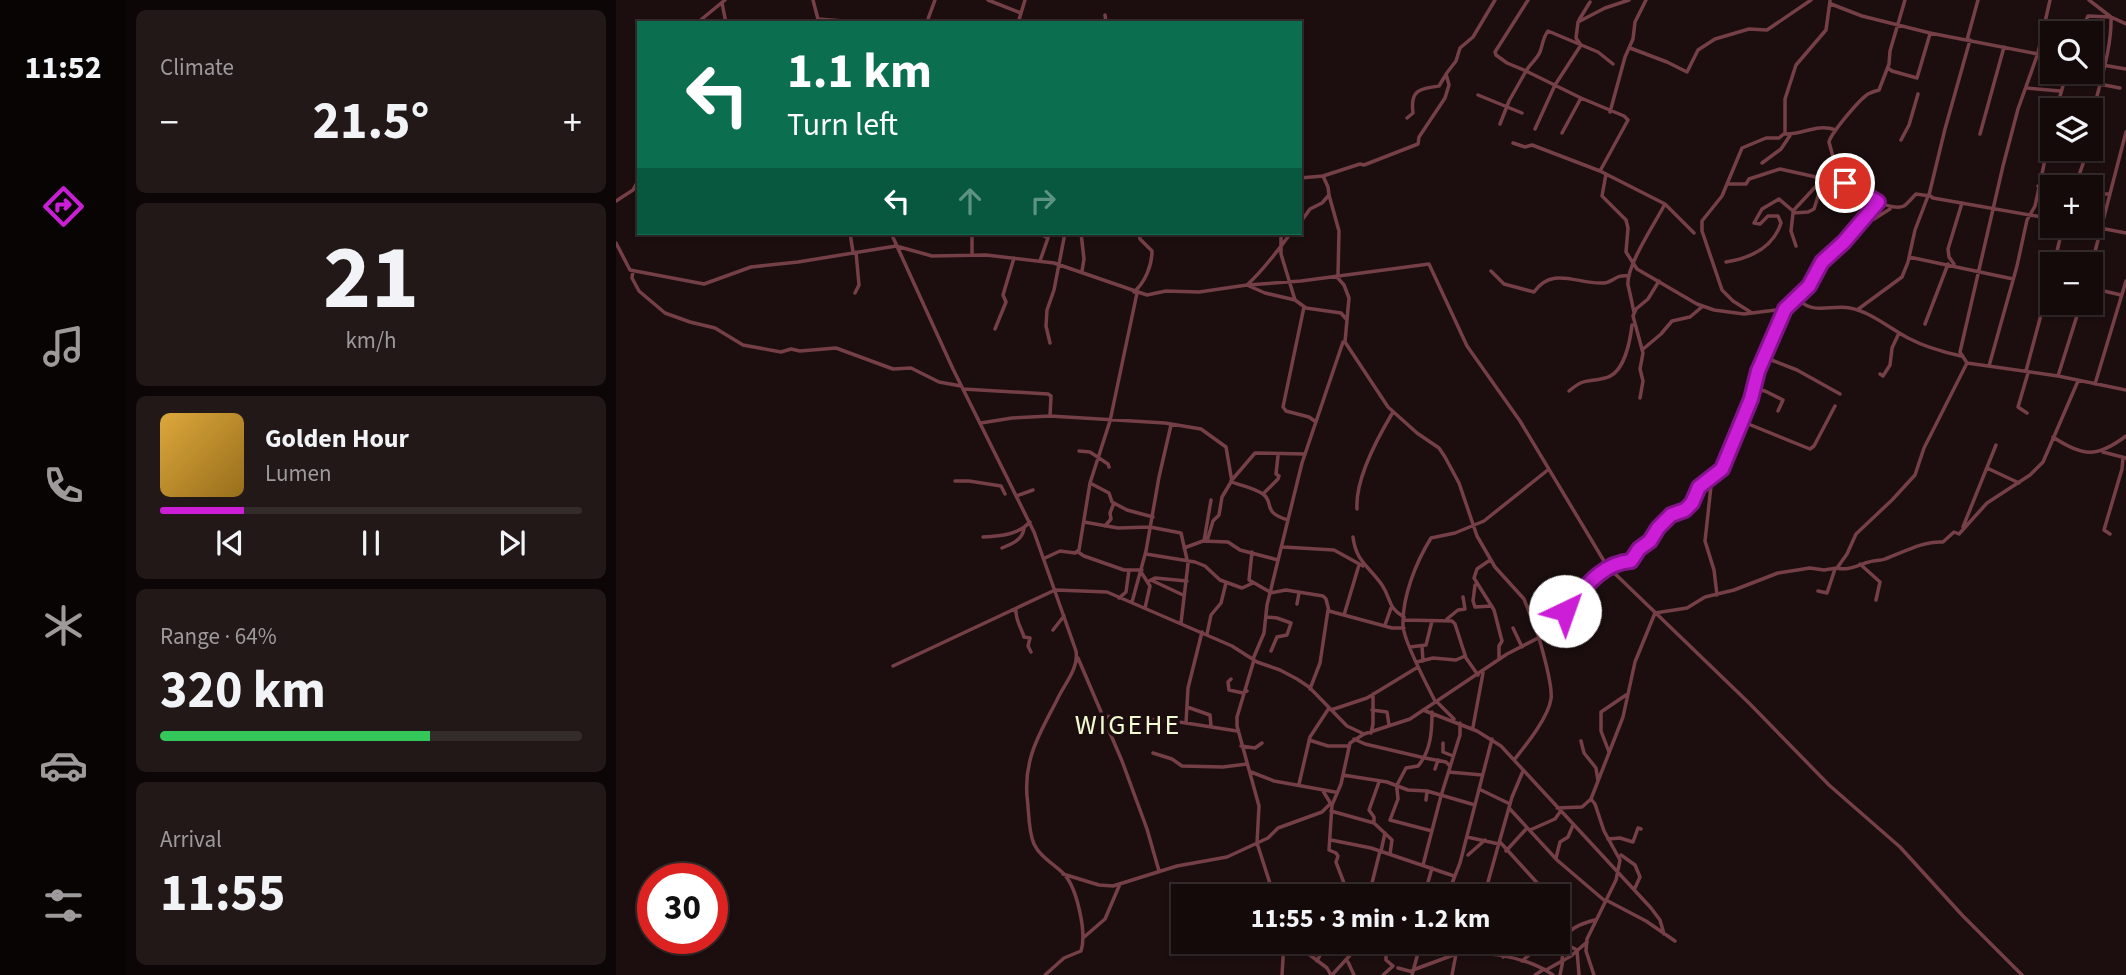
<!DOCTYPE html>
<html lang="en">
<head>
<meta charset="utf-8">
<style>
	:root { --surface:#150a0a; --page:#221818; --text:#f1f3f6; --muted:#9d9a9c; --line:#342b2b; --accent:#cb1ed6 }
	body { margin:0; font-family:"Source Sans 3",sans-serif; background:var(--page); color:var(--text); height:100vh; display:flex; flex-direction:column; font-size:26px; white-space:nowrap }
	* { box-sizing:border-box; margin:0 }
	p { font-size:23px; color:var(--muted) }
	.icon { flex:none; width:38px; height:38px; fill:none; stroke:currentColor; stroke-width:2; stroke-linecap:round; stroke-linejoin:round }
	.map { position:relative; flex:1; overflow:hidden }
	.details { display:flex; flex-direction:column; gap:10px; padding:10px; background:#0c0606; width:490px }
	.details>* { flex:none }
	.top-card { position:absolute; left:21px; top:21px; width:665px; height:214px; border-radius:0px; box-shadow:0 2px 5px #0004,0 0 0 2px var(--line); background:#0b6e4f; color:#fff; overflow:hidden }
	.controls { position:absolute; left:1424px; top:21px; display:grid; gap:14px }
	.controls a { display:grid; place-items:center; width:63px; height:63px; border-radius:0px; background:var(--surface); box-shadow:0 2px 5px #0004,0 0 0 2px var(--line); font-size:35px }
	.speed { position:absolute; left:21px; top:863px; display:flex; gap:14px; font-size:35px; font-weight:700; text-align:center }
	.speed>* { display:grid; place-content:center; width:91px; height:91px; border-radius:50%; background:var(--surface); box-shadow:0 2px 5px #0004,0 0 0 2px var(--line); line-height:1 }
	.speed .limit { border:10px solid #d22; background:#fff; color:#111 }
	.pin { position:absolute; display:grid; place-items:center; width:60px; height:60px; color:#fff; margin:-30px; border:4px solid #fff; border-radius:50%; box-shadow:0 2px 7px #0007 }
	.me { position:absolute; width:77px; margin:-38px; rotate:42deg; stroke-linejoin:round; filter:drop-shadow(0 0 5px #0008) }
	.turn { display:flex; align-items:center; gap:24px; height:147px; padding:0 35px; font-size:32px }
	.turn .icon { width:91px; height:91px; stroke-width:2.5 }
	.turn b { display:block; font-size:49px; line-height:60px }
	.lanes { display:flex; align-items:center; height:66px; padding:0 35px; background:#0003; justify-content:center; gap:35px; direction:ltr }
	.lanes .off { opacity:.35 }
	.big { font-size:52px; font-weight:700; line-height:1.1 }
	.details .card { flex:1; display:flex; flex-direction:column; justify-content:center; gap:10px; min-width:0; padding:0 24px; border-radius:10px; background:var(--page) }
	.details .dial { align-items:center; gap:0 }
	.dial b { font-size:91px; line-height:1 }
	.song { display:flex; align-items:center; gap:21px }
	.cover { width:84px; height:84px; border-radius:10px; background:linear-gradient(135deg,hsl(40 70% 55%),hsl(40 70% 35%)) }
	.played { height:7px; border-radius:4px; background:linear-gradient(90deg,var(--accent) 20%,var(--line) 20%) }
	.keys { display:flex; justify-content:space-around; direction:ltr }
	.heat { display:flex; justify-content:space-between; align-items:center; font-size:38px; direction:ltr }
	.charge { height:10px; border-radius:5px; background:linear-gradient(90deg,#34c759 64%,var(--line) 0) }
	.trip { position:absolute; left:555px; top:884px; width:399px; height:70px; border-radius:0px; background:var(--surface); box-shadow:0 2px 5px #0004,0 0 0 2px var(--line); font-weight:700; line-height:70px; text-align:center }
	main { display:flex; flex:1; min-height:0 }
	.tabs { display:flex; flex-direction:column; width:126px; justify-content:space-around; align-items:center; background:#080404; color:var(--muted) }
	.tabs .icon { width:49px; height:49px }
	.tabs .active { color:var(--accent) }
	.tabs b { font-size:32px; color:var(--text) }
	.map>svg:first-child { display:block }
</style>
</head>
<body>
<main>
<nav class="tabs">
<b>11:52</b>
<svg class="icon active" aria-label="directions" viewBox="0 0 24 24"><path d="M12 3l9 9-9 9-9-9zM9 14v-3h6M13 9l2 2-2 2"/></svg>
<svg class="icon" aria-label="music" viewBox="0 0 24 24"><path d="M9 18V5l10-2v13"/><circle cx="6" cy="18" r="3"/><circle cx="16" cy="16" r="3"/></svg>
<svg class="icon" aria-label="phone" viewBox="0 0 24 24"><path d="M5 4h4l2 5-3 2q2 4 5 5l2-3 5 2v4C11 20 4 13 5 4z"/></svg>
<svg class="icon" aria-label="climate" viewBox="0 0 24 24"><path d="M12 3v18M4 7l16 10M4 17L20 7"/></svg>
<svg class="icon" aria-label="car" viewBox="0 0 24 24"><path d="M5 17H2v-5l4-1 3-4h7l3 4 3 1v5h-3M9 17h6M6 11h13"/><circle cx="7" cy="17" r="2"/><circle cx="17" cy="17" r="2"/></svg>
<svg class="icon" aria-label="filters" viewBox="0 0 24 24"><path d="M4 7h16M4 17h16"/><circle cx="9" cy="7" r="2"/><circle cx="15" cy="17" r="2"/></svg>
</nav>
<section class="details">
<div class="card"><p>Climate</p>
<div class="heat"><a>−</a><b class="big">21.5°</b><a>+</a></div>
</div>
<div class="card dial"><b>21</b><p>km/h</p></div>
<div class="card">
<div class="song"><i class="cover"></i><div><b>Golden Hour</b><p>Lumen</p></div></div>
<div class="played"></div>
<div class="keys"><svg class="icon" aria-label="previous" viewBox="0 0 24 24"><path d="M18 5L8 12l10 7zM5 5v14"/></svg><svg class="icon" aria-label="pause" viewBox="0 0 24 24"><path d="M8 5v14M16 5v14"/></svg><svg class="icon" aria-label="next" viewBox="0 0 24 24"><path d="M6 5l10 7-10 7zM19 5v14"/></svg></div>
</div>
<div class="card"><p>Range · 64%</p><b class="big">320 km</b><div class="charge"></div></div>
<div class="card"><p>Arrival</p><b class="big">11:55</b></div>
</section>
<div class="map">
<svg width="1510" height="975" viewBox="0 0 1510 975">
	<rect width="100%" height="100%" fill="#1c0e0e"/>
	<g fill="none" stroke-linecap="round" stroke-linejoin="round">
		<path stroke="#743f46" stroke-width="3.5" d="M197,0L203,23
			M372,0L405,13
			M912,0L879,52L880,55L891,63L910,71C914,64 921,59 924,52C927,44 927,37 932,31L982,52L997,64
			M1289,0L1274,51L1273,64L1263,90C1259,91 1256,92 1252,94C1243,100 1215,133 1213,142L1223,179C1236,188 1272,213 1288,206C1292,203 1296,198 1300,194L1314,196
			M1473,0L1495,17L1510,24
			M106,3L110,23
			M1215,4L1246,16L1314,33L1437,57
			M489,15L490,23
			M202,19L254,23
			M312,19L319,0
			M963,20L974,2
			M81,23L109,0
			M402,23L409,0
			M1464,33L1472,16L1495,17C1496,51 1482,87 1475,121
			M1351,40L1362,0
			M1354,40L1329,129L1313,195L1317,198L1437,219
			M1014,48L1051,62L1071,72L1082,50L1099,39L1133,29L1151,30L1195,0
			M1475,63L1510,69
			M1272,68L1276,71L1301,78L1314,34
			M1483,84L1504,88
			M1411,88L1444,91
			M862,95L906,113
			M1440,110L1451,72
			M994,112L1009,57L1017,39L1019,22L1030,0
			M791,118L797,113C794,90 803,89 823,86L829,76
			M884,124L893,101L910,71L965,98L1008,116L1012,120L984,171L916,145L909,147L897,143
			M919,129L939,85L965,45L960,38L962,22L989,8L1013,0
			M946,133L965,98
			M1168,134C1188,135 1199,123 1220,130
			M1364,134L1388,47
			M1285,140L1293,125L1302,94
			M1146,163L1165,149L1175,134
			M984,171L1049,204C1039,223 1010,266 1012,285C1014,293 1016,303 1018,312
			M990,174L986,196L1010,220L1012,228L1010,252L1021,269L1081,304L1098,310L1128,314L1169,309
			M684,178L707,176L744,164L748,165L802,144L803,137L829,98L833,85L830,74L840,61L844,48L857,37L879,0
			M1112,184H1130L1133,179L1164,169L1227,183
			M1422,186L1437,188
			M1459,187L1472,149
			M1475,194H1493
			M713,195L723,231L722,275
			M0,201L17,190L23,179
			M1049,204L1078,233
			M1246,221L1258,219L1274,209
			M684,223L694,209L706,203L713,195L712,187L707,176
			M1474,226L1510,233
			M234,233L237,252
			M275,233L337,369L418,532L460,651C463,669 448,684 441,700C424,733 408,758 411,796C413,811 412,830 418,844C424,857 438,864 448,874C461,888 471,933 465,951L448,958L429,975
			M356,233V255
			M465,233L468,259L466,271
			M665,233V254L679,300
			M675,233C661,251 648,270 631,285L649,293L679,300L690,308L725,313L731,320
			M424,234L432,238L424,261
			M0,243L14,270L88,284L135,267L182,262L280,246L316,256L370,255L438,263L531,295L550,291L583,292L631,285L685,281L813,264L851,346L904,421L991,566L1134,704L1213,785L1284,847L1346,915L1406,975
			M1180,246L1175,231L1177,213L1192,212L1198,209L1205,187L1209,182
			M1293,257L1397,279
			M1110,262C1135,258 1157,248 1165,223L1162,216H1152L1144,224L1138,223L1146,209L1163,199L1177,211L1202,184L1210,180
			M1338,264L1333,257L1332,249L1346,203
			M1438,264L1447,226
			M1475,267L1510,132
			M17,271L16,278L23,291L49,313L74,322L99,328L127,345L165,352L175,349L184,351L220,348L277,369L295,368L323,382L345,386
			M875,271L888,284L918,292C936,266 961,284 986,283C998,283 998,274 1013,276
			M720,276L728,285L733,298L729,342L772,407L801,433L823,448L829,457L843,483L861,536L879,567L908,599L923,637
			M1475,288L1505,295
			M518,292C529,282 536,266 536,251L524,239L523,233
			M239,293L243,285L240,252
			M1182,298C1195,316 1216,304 1234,308C1255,312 1273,328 1292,338C1309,347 1327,352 1345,356
			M688,307L667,407L670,411L693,417L700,422
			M1241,310L1286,277L1292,262L1299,230L1312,196
			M1136,313L1117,301L1106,290L1086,231V221L1106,196L1126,148L1150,138H1163L1169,133V99L1180,65L1210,30L1214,1
			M1309,324L1332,264
			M379,329L390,302L387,295L398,258
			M434,343L430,326L431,310L438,290L449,233
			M1026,350L1045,334L1056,321L1074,317L1087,306
			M1148,357L1181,370L1224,394
			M1351,363L1344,352L1387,166L1402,109L1422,53L1434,0
			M1373,366L1401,266L1411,220L1419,206L1437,123
			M1410,371L1437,270
			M1264,374L1267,376L1274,365L1276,348L1283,333
			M1442,376L1465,303
			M1479,384L1510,281
			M347,389L432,394L435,396L434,416
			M1138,389L1149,391L1167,400L1162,411
			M953,391C970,377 970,383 989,378C1008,374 1014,342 1016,325
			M1024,398L1027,381L1024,369L1027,353L1017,316L1020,309L1032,299L1043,281
			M1411,413L1402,407L1412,373
			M1125,421L1194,449L1198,446L1219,406
			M365,423L396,418L434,416L549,423L585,429L610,447L616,482C626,486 638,488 647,494C659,503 645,512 672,520
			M1437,437C1467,457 1481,458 1510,436
			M463,451L474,452L492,464L493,467
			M1487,452L1510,458
			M1371,468L1403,483
			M1096,477L1089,541L1098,570L1101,595
			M339,481H353L385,486L389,494
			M615,481L639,453L689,454
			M474,483L493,493L496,502L511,510L537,517
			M647,494L662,479L663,476L660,474L662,456
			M400,496L417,490
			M741,509C739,480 762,437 777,412
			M468,522L502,528L534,527
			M489,526L495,519L494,513L498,503
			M534,527L565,533L572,564L565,623
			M1347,527L1380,445
			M1494,534L1488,530L1506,469L1507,457
			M367,537C384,536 402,535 414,522
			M737,537C740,562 753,566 766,585C776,600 771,607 788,617
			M588,541L595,500
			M591,541L597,521L603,515L606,497L615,482
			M667,547L718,550L747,566
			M386,548C396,544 406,540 408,529
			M568,548L587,541L612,542L624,550L662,560
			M462,552L468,556L508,570H526
			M636,552L633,580L654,592
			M530,554L579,562L589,566L604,580L626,588L637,583
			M429,558L444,551L459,553L463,550L474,483L494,421L521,293
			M874,560L861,569L858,578L878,610L886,641L883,646V659
			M1244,564L1264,582L1260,600
			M1221,568C1232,571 1242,565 1253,562C1258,560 1264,561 1269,559C1288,552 1307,541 1327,542L1338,532L1343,534L1371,503L1414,475L1427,462L1462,381
			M525,572L534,586L529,608
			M535,580L567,595
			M533,581L539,578L571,581
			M859,585L857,601L859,607L876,606
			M440,590L491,592L616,646L641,662L664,670L681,679L693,687L731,726L748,734L794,719L891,654L926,636L991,566L1006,561H1014L1023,549L1034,541L1042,528L1055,515L1069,510L1074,504L1083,487L1105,470L1109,464L1135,399L1142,371L1169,309L1190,289L1206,262L1229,242L1262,202
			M1202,591L1211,593L1219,569
			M654,593L670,590L707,596L710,599L713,611L776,628H788
			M503,598L510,592L513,570
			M516,602L530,551L543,477L555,425
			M681,604L683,593
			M396,610L400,611C400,622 406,629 408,637L414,638L412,646L415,652
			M728,615L743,565
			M650,617L661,618L675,623L671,635L661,637L655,651
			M831,619L842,610L849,609L847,597
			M788,620L836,621L839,624L850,658L862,675
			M769,625L775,608
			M897,628L906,647
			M437,630L448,616
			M591,634L595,615L605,603L610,583
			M806,646L807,661
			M794,647L810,645L816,621
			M462,658L506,761L531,829L543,871
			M637,659L648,633L651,605L686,463L727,342
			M638,660L621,717V726L643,806L641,843L658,896
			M801,662L817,658L840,660L849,656
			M277,666L439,590
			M615,679L612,682L613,690L627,693L631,691
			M694,689L704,663L712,610
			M819,701C811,685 788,642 787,626C786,597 800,562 815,538L839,533L868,521L933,469
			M820,701L838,719
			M571,707L594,715L595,726
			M715,710L751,698L802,667
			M756,710L771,712L773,725
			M807,710L861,731L885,746L1035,908L1044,920L1048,934
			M486,716L557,721L621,731
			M570,723L572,688L586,632
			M857,727L867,673
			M755,733L757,724V694
			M738,739L749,744L809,758
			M693,740L712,746H732
			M965,741L968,753L980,768L982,781
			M827,743V752L837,756
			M625,746L639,748L646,743
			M993,752L985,731V712L1010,695
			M537,753L556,759L566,766L607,767L631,764
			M809,758L830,762L834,766
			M898,760C910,745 932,718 935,699C937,686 927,652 923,638
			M819,769L822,760
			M635,772L658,781L719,792
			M833,772L866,775
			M727,775L771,782L792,790L811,791L859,805
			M683,784L694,737L713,708
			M781,785L790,768L802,766C815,751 816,731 816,712
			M781,789L782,799L774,820L816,831
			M863,789L894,804
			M707,791L715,804
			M975,799L979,804L988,831L1004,860L1000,880L971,939L970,951L978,975
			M810,800L811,791
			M893,808L941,860L989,901
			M941,808L966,807L975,799L1007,717L1019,662L1039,613L1071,608L1089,597L1118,590L1162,573L1194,568L1208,570L1221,568L1231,554L1240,534L1276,500L1299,475L1308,448L1351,363L1442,376L1510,390
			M715,811L758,823L776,840L774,854
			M758,823V817L753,810L763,782
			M914,830L939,819L944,812
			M851,837L883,844
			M992,839L1004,838L1017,842L1022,828L1025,829
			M715,840L755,848L838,876
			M884,842L933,896
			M765,851L769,833
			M890,851L911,828
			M852,855L869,840
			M1005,855L1019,865L1024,877L1019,888
			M940,858L944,842L952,837L957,825
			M807,865L825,796L844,735V723
			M447,874L483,885L497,886L561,866L611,857L652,838L662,828L706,812L715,803
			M872,884L886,896
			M656,886L692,890L707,885L750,888L756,883L764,851
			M754,886L796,896
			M733,896L720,862L722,856L720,853L713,850L716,805L725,784L734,743L748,734
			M808,896L816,868
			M831,896L844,863L876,739
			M868,896L896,797L907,771
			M990,900L1030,921L1059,941
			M942,905L950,937
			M467,938L489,919L504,884
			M677,942L711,968L715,975
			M811,942L823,945L829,953C862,950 909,955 937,975
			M948,943L961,950L963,975
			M686,948L699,942
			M887,957L894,942
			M946,960C949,933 951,927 979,920
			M701,961L711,942
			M906,961L925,945L949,941
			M732,962L738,975
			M782,968L797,972
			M797,970L840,954
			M930,970L955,956L971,942
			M666,975L668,942
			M716,975L737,952L742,942
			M767,975L777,966L770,960V942
			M796,975L805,942
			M836,975L840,954L850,942
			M919,975L928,969
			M944,975L947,960"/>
		<path stroke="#743f46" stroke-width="3.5" d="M781,789V786"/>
	</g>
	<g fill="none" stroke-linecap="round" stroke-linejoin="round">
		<g stroke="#84148b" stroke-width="18">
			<path id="route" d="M949,611C968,589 985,563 1015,561L1023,549L1034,541L1042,528L1055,515L1069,510L1076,503L1083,487L1106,469L1135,399L1142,371L1169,309L1193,286L1206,262L1228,242L1262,202L1229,183"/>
		</g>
		<use href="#route" stroke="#cb1ed6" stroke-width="12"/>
	</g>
	<g text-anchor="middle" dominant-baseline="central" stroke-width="7" stroke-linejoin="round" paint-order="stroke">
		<g font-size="28" letter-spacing="2" fill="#f0f9d1" stroke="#1c0e0e">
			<text x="512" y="725">WIGEHE</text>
		</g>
	</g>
</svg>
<div class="controls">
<a><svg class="icon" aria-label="search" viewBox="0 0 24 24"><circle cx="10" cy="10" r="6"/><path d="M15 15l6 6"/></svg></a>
<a><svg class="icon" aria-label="layers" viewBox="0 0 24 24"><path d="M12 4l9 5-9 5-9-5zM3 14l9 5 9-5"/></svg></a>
<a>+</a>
<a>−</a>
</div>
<div class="speed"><div class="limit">30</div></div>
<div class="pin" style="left:1229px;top:183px;background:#d93025"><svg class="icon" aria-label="arrive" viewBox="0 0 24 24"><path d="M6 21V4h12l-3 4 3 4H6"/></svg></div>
<svg class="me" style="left:949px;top:611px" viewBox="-20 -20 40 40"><circle r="19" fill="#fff"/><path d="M0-13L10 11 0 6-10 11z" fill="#cb1ed6"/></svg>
<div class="trip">11:55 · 3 min · 1.2 km</div>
<div class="top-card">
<div class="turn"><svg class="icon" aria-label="left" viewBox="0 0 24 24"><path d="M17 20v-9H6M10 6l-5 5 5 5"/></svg><div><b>1.1 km</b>Turn left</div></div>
<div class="lanes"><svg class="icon" aria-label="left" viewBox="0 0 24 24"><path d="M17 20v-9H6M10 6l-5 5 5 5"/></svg><svg class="icon off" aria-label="ahead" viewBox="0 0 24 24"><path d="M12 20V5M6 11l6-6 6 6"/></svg><svg class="icon off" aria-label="right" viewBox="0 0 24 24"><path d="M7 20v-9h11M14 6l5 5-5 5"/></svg></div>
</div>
</div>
</main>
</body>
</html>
